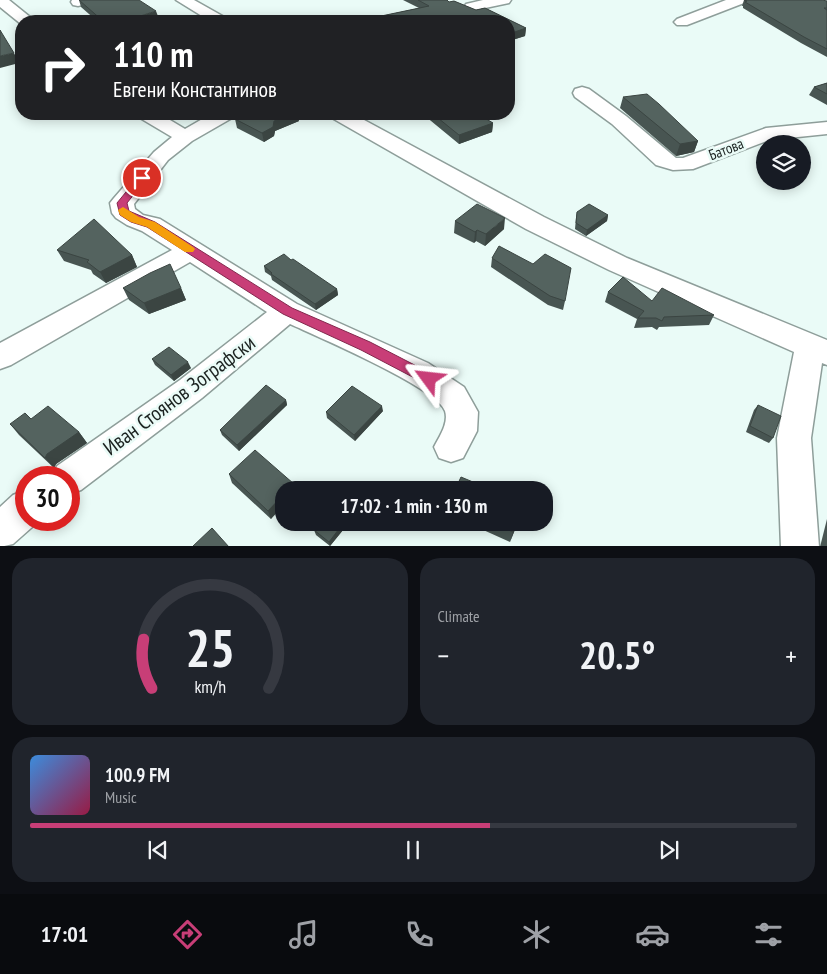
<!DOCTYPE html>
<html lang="en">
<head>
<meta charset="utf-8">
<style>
	:root { --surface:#171b24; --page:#20242c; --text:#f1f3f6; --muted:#9ea1a6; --line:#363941; --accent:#c83e77 }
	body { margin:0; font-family:"PT Sans Narrow",sans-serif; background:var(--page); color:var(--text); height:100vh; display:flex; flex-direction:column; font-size:19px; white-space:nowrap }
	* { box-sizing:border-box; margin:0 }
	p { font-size:16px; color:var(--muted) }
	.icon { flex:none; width:28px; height:28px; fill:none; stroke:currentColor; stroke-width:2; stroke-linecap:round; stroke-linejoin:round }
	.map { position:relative; height:546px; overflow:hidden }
	.panel { display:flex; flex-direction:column; gap:12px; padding:12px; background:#0d0f14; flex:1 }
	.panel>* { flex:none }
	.banner { position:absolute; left:15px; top:15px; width:500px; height:105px; border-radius:20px; box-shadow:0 2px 12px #0003; background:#202124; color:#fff; overflow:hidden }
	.fabs { position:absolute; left:756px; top:135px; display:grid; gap:10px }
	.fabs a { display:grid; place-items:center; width:55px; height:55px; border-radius:50%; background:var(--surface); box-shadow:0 2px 12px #0003; font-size:25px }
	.speed { position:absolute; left:15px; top:466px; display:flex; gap:10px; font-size:25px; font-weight:700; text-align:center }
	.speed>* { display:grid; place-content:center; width:65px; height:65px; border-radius:50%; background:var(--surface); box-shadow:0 2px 12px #0003; line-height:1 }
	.speed .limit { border:8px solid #d22; background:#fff; color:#111 }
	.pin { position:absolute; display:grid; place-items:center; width:42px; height:42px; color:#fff; margin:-21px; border:2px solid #fff; border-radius:50%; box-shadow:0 1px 5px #0007 }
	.me { position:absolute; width:55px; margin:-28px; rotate:300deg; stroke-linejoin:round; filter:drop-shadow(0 0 4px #0008) }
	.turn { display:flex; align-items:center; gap:18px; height:105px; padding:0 15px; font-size:22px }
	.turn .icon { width:65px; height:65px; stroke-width:2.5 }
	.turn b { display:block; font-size:35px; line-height:42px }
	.big { font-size:38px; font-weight:700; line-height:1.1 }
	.panel .widget { flex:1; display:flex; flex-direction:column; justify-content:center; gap:8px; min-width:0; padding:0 18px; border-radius:20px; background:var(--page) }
	.panel .dial { align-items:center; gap:0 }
	.dial svg { height:130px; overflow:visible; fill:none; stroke:var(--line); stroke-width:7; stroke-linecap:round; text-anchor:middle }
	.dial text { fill:var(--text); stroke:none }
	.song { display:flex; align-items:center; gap:15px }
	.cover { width:60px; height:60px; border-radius:8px; background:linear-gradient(135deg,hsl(210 70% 55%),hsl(340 70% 35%)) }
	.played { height:5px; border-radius:2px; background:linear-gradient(90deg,var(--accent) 60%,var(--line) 60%) }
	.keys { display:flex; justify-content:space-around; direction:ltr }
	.heat { display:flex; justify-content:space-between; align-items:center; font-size:28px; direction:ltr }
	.panel .tiles { flex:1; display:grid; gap:12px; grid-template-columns:1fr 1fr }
	.widget:last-child { grid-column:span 2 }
	.trip { position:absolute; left:275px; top:481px; width:278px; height:50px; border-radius:20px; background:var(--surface); box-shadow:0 2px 12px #0003; font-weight:700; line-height:50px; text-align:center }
	.menu { display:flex; height:80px; justify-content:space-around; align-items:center; background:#090b0e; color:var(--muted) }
	.menu .icon { width:35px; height:35px }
	.menu .selected { color:var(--accent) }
	.menu b { font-size:22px; color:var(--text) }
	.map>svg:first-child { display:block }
</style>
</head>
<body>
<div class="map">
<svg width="827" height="547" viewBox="0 0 827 547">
	<rect width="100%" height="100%" fill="#eafbf7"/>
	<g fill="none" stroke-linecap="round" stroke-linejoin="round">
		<g stroke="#8e9e9a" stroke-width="3">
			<path id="minor" d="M0,0H9L35,21H21V24L0,7Z
				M72,0H93L91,3L78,6L73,5L71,2Z
				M176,0H194L226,18L229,21H210Z
				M483,0H511L509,3L471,11L466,10L464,7L466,4Z
				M726,0H746L744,3L687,25H677L674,22L677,19Z
				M582,87L589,89L626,116L676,158H683L766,128L827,122V134L769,140L693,169L673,170L656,165L612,124L575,97L573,93L575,89Z
				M137,114H160L185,129L211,114H235L232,118L192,141L168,160L134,204L135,209L143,215L160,219L297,304L428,363L464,387L478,412L477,431L463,458L451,462L439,458L434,447C439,437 449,423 445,411C438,388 316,336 290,324L202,398L81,490L69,494V478H52L57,466L180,380L267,312L190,262L11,365L0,369V343L172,250L142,231L127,225L116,218L112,213L110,203L114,198L154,152L172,137L140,118Z
				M329,114H353L544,217L627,258L827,340V365L822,363L811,438L819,547H781L777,438L794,352L609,270L526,229L332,118Z
				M26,490V520L39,521L13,544L0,547V507L13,495Z"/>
		</g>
		<use href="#minor" fill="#fff" fill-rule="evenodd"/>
	</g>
	<path fill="#485552" d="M79,0L159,19L152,21H97L81,7Z
		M403,0H447L449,2L454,1L476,10L485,8L526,28L525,36L509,41V21H367V19L419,8Z
		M744,0L827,1V57L801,43L743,8V6H742Z
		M827,83V105L809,95L814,87Z
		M623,97L698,141L694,152L676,156L620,108Z
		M425,114H486L481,116L493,123L492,132L459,144L425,116Z
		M235,119L299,121L275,131L274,136L264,142L237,128Z
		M577,212L608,215L607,221L586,236L575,229L576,218Z
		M455,221L504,229L485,246L476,241L474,243L454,233Z
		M57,250L132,255L137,267L106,283L93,274L91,270L64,261Z
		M492,258L565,301L563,310L548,305L491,267Z
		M291,260L337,289L338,295L316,310L272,280L271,276L265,272L264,266Z
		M123,288H181L186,300L149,314L129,300Z
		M608,292L652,301L714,315L709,325L659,327L657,330L652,327L634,328L637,319L605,302Z
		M152,359L191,368L174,381L155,365Z
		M286,400L287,405L239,451L222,435L220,430Z
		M758,405L773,438L769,443L746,432L754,410Z
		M383,411L355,441L327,418L326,412Z
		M31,419L79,432L87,443L56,464L54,468L19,435L10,424Z
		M229,474L294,484L296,490H284L271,519L232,483Z
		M827,518V547H820L827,519Z
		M470,522H518L510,542L470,524Z
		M314,530H343L330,546L316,535Z"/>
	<path fill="#3b4542" d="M156,11L159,19L152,21H125Z
		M526,28L525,36L509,41V34Z
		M14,53L19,63L0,68V56Z
		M292,114H298L299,121L275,131L274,136L264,142L262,133L274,121Z
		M374,114H382L374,116Z
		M493,123L492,132L459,144V135Z
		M698,141L694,152L676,156L680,144Z
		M608,215L607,221L586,236L587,230Z
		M505,218L504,229L485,246L486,234Z
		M477,230L476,241L474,243L475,232Z
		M132,255L137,267L106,283L100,272Z
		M181,288L186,300L149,314L144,303Z
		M337,289L338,295L316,310L315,304Z
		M188,362L191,368L174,381L171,375Z
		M286,400L287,405L239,451L237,445Z
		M382,406L383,411L355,441L354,435Z
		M79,432L87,443L56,464L54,468L45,458L47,454Z
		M294,484L296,490H288Z
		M284,494V505L271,519L268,511Z
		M517,522H518L510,542L513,532Z
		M342,525L343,530L330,546L329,542Z"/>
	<path fill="#54635f" stroke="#3b4542" d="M79,0H139L156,11L125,21H103Z
		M418,0H447L449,2L454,1L476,10L485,8L526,28L509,34V21H370L367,19L429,6Z
		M744,0H822L827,1V8H824L827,10V49L804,37L745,2L747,1Z
		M0,30L14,53L0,56Z
		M827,83V94L814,87Z
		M647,94L659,104L698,141L680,144L623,97Z
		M236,114H292L274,121L273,127L262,133L235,119Z
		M433,114H478L493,123L459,135Z
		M477,204L505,218L486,234L477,230L475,232L455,221Z
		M589,204L608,215L587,230L576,223L577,212Z
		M94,219L132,255L100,272L87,262L89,260L57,250Z
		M499,246L533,264L545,254L571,268L565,301L550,296L492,258Z
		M284,254L291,260L293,259L337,289L315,304L271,274L272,273L264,266Z
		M170,264L181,288L144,303L123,288L150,273Z
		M623,277L652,301L662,288L714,315L664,317L662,321L656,318H638L644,311L608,292Z
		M169,347L188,362L171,375L152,359Z
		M266,385L286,400L237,445L220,430Z
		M352,386L382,406L354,435L326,412Z
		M758,405L781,416L773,438L750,426Z
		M48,406L79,432L47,454L45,458L10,424L25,413L31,419Z
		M255,450L294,484L288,490H284V494L268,511L229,474Z
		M461,477L492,490H455Z
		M321,522H338L342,525L329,542L314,530Z
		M491,522H517L513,532Z
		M212,528L229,547H192Z"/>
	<path fill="#c83e77" stroke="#82284d" d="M142,175L147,178L127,203L129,211L155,222L292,308L370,342L434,375L436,379L434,383L429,385L424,383L361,350L283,314L147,227L131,222L120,215L117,203L139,176Z"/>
	<path fill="#f59e0b" d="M123,207L139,217L155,222L193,247L195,249L193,252H185L147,227L131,222L120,215L118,210Z"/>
	<g text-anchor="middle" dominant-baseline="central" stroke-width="5" stroke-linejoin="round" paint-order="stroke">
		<g font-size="15" fill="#1b2220" stroke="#eafbf7">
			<text transform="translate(726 149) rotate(-21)">Батова</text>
		</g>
		<g font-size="21" fill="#1b2220" stroke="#eafbf7">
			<text transform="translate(179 395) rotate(-37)">Иван Стоянов Зографски</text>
		</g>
	</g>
</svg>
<div class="fabs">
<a><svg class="icon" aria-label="layers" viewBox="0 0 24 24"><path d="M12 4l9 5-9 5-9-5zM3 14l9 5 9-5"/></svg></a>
</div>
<div class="speed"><div class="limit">30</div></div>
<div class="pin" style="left:142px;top:178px;background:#d93025"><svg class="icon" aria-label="arrive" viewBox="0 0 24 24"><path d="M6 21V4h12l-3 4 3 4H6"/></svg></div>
<svg class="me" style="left:429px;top:379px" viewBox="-20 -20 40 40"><path d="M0-17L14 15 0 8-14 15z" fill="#c83e77" stroke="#fff" stroke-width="4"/></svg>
<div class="trip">17:02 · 1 min · 130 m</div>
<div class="banner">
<div class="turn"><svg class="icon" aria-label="right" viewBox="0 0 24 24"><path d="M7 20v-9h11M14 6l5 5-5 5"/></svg><div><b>110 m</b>Евгени Константинов</div></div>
</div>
</div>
<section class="panel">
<div class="tiles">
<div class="widget dial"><svg viewBox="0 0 100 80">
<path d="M14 69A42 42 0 1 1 86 69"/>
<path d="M14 69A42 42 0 0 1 9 39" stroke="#c83e77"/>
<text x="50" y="56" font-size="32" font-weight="700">25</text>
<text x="50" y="72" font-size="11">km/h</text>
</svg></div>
<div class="widget"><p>Climate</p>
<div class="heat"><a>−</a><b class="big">20.5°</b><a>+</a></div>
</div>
<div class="widget">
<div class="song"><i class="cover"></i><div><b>100.9 FM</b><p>Music</p></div></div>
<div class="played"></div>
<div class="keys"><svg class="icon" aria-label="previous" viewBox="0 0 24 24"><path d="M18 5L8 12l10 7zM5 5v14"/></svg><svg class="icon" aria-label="pause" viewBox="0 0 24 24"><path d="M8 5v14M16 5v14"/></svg><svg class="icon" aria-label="next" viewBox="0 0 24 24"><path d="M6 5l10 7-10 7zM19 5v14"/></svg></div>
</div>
</div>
</section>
<nav class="menu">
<b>17:01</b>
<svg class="icon selected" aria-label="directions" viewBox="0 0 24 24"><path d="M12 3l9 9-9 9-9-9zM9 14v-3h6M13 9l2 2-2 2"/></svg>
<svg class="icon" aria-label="music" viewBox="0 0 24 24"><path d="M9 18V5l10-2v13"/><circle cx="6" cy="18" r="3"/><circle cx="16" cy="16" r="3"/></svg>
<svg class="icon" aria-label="phone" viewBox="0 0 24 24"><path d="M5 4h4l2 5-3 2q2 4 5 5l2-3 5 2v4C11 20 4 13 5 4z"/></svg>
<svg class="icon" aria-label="climate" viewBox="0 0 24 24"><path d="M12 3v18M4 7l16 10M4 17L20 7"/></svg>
<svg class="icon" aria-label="car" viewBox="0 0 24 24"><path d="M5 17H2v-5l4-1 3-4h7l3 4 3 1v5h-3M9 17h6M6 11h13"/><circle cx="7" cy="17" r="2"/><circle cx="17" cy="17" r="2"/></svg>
<svg class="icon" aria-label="filters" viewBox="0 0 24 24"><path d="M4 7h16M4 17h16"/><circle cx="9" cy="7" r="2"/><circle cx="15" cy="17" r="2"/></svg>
</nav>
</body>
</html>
